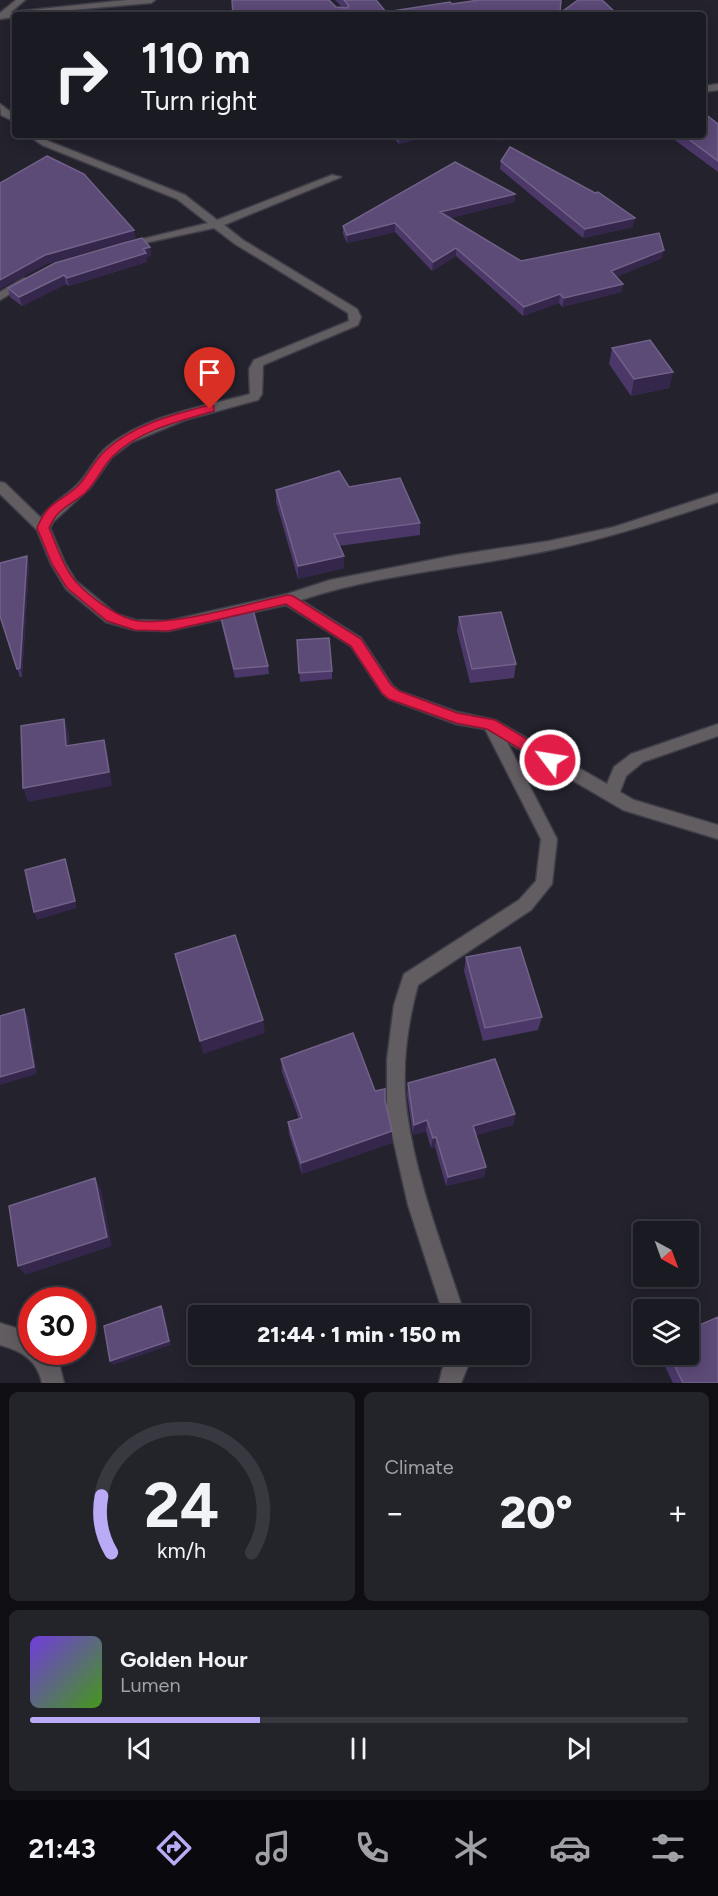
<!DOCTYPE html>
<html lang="en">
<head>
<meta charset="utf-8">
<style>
	:root { --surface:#1a1a22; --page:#23232a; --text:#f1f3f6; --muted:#9fa1a5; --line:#383840; --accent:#bbaaf6 }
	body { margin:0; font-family:Figtree,sans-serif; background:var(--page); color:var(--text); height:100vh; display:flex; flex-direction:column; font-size:22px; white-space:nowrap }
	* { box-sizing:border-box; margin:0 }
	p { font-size:20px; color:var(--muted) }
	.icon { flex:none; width:33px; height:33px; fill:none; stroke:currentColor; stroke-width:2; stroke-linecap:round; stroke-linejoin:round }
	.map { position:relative; height:1383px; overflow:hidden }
	.side { display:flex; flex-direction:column; gap:9px; padding:9px; background:#0e0e13; flex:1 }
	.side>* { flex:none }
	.top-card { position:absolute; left:12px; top:12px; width:694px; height:126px; border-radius:6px; box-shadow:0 3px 15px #0003,0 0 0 2px var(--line); background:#1a1a22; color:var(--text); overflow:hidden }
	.needle { width:39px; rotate:139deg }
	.fabs { position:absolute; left:633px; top:1221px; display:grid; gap:12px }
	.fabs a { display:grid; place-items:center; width:66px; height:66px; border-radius:6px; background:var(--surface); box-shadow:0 3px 15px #0003,0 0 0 2px var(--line); font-size:30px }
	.speed { position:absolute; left:18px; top:1287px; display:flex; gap:12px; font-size:30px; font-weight:700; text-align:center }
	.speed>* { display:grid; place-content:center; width:78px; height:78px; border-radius:50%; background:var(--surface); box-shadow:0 3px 15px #0003,0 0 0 2px var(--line); line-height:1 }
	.speed .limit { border:9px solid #d22; background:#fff; color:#111 }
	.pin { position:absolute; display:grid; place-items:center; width:51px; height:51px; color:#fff; margin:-62px -26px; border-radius:50% 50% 50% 0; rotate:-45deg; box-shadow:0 0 6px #0007 }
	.pin .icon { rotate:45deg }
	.me { position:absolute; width:66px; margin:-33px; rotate:301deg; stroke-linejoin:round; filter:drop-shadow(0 0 4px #0008) }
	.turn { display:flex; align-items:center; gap:21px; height:126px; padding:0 30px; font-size:27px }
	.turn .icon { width:78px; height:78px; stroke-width:2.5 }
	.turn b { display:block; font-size:42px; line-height:51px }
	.big { font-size:45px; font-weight:800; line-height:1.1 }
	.side .card { flex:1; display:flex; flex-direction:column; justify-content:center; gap:9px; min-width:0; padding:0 21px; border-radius:9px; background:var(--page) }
	.side .dial { align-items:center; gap:0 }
	.dial svg { height:156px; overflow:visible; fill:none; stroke:var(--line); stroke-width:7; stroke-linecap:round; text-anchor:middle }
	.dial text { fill:var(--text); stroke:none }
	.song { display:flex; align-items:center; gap:18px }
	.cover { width:72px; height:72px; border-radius:9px; background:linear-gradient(135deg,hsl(260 70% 55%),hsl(100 70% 35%)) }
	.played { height:6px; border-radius:3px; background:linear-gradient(90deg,var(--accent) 35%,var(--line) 35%) }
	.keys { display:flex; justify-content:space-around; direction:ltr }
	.heat { display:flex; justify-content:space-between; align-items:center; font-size:33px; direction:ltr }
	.side .tiles { flex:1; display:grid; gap:9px; grid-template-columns:1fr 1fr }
	.card:last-child { grid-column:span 2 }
	.trip { position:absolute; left:188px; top:1305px; width:342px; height:60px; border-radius:6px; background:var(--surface); box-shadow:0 3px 15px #0003,0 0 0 2px var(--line); font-weight:800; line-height:60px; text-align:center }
	.menu { display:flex; height:96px; justify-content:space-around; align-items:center; background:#0a0a0e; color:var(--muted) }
	.menu .icon { width:42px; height:42px }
	.menu .current { color:var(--accent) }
	.menu b { font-size:27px; color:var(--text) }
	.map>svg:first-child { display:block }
</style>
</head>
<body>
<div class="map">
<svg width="718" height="1383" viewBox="0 0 718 1383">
	<rect width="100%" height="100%" fill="#23222d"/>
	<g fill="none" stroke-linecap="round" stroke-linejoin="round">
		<g stroke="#3e3d48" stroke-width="3">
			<path id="minor" d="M16,0H25L11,12L127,0H155L151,3L15,15V17L0,19V13Z
				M718,84V90L704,92V86Z
				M0,104L15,115V122L1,115Z
				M28,135H39L48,141L185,195L217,220L332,175L341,177L224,225L243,240L357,309L361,317L358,325L263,365L262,394L258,400L185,420L132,442L112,457L90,488L53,522L50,528L65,563L76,581L116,614L135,620L168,621L287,594L330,580L456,555L549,541L614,527L718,493V502C663,520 609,538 551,550C468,568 382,573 301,600L361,638L392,685L399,691L457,712L495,720L607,784L614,767L631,754L718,724V736L643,762L626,776L620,792L634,800L718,825V839L623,810L507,742L557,839L552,884L531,910L418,985C407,1025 401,1071 407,1113C416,1180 444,1251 465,1316H444L408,1205L387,1112V1060L394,1005L404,974L519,900L536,881L541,839L485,729L456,724L389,699L382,693L351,646L286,605L168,631L135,630L106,622L66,589L51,564L37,530L0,494V482L5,483L41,518C51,503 66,496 78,484C89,473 95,457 107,447C146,415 202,407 250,394L249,369L254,360L349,321L348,313L235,244L214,228L122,248V244L208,223L177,199L42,145Z
				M483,135H510C504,140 489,140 483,135Z
				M24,278L30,281L28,283L0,300V292Z
				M0,1323L32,1333V1352H51L59,1363L64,1383H42C37,1360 22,1351 0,1345Z
				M450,1354H473L461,1383H439L442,1370Z"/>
		</g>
		<use href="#minor" fill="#625d61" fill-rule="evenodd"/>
	</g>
	<path fill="#4b3869" d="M232,0H329L336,7L343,8L335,0H376L386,12L450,2L452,4L479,0H561L560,13L578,0H602L616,13V15H233Z
		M718,124V172L668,135H704Z
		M391,135H433L399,144Z
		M501,161L595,193L633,227L583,238L500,169Z
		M515,194L514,202L450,218L521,261L662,258L616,277L623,284L621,292L562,307L559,303L523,316L456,256L432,271L395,232L347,243L343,234V226Z
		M150,247L151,255L147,257V262L69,286L66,284L22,306L10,297L8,288Z
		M612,348L673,372L669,388L631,396L609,364Z
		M349,487L420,523V535L339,546L344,556V568L298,579L276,502V490Z
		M29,564L22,677H20L0,616Z
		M220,613L268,666L269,674L235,678L221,622Z
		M459,617L516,664L514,678L470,683L457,631Z
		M297,640L332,671V679L300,682Z
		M466,957L542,1017L538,1030L483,1041L464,971Z
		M281,1059L375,1091L385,1101L392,1131V1143L302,1174L289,1134L288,1122L299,1119L282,1072Z
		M408,1083L515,1114L513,1125L476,1135L486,1167L484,1177L446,1186L435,1147L431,1148L426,1131L413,1135L407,1094Z
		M659,1354H688L718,1383H673Z"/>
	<path fill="#34274b" d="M399,135H433L399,144Z
		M515,194L514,202L440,221V212Z
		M635,218L633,227L583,238L585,229Z
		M395,223V232L347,243V235Z
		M134,230L136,238L47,264L0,289V280L45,255Z
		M150,247L151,255L147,257V262L69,286L67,278Z
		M456,248V256L432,271L433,262Z
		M664,250L662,258L609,280L611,271Z
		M64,275L66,284L22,306L19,297Z
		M623,284L621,292L562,307L564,298Z
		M560,294L559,303L523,316L524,307Z
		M673,372L669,388L631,396L634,379Z
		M27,556L29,564L22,677L20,668Z
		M344,556V568L298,579V566Z
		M64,719L69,733L70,760L66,746Z
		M104,740L108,754L112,786L28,802L23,788Z
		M65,859L77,908L37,920L34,912Z
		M24,1009L28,1016L37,1074L0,1085V1077Z
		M263,1020L265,1033L203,1054L200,1041Z
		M515,1114L513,1125L471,1137L473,1126Z
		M427,1120L426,1131L413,1135L414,1125Z
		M392,1131V1143L302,1174L301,1163Z
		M436,1137L435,1147L431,1148L433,1138Z
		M486,1167L484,1177L446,1186L448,1177Z
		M95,1178L101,1189L112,1246L25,1275L18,1266Z
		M161,1306L164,1310L171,1345L113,1365L110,1361Z"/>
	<path fill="#5c4a77" stroke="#716289" stroke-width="1.5" d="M232,0H329L336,7L347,8L349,6L344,0H376L386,12L450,2L452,4L479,0H561L560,13L578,0H602L616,13L613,15H233Z
		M704,113L718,124V161L683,135H704Z
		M510,147L595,193L598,192L635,218L585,229L501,161Z
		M47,156L84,174L134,230L45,255L0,280V183Z
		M455,162L515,194L440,212L521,261L659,233L664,250L611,271L623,284L564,298L560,294L524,307L456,248L433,262L395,223L347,235L343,226Z
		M142,238L150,247L143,249L146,253L67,278L64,275L19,297L8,288L55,263L120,244Z
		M650,340L673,372L634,379L612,348Z
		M339,471L349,487L400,478L420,523L334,534L344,556L298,566L276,490Z
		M27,556L20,668L17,669L0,616V563Z
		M252,606L268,666L234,669L220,613Z
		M501,612L516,664L472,669L459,617Z
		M329,638L332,671L299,673L297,640Z
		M64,719L66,746L104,740L109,772L23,788L21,726Z
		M65,859L75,901L34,912L25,870Z
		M235,935L263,1020L200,1041L175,954Z
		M520,947L542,1017L485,1028L466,957Z
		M24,1009L34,1067L0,1077V1016Z
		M353,1033L375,1091L385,1089V1101L392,1131L301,1163L288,1122L302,1118L281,1059Z
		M495,1059L515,1114L473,1126L486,1167L448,1177L436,1137L433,1138L427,1120L414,1125L408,1083Z
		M95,1178L107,1237L18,1266L9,1206Z
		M161,1306L169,1341L110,1361L104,1326Z
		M718,1317V1383H683L669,1354H688V1330Z"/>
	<path fill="#e11d48" stroke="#92132f" stroke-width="1.5" d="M210,405L214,406V411C180,421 139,430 113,456C102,467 96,483 85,493C69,506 58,508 49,528C57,546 63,567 76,582C89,596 114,615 133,620C170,628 249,603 288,595L293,596L361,639L391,685L399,691L457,713L495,720L555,756L557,760L555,764H545L487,729L456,723L389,699L382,693L351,646L286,604L168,631L135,630L107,621L67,588L52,564L37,528C49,500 58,504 78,486C88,476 94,460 106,450C134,424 175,414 210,405Z"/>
</svg>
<div class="fabs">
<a><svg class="needle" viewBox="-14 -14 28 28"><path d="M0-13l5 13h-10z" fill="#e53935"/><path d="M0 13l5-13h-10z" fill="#9fa1a5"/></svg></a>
<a><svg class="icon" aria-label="layers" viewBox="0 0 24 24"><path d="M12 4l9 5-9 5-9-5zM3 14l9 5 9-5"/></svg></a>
</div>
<div class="speed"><div class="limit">30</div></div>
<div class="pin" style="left:210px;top:409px;background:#d93025"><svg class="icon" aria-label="arrive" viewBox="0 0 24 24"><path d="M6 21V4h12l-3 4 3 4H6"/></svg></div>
<svg class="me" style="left:550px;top:760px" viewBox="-20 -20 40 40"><circle r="17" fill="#e11d48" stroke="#fff" stroke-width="3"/><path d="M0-11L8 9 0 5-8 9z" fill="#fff"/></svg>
<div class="trip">21:44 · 1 min · 150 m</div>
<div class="top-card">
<div class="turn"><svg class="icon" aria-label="right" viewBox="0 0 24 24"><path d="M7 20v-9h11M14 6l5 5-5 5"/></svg><div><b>110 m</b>Turn right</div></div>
</div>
</div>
<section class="side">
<div class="tiles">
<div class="card dial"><svg viewBox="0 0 100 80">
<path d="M14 69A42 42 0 1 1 86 69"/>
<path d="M14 69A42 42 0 0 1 9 40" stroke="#bbaaf6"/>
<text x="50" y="56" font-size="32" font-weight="700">24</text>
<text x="50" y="72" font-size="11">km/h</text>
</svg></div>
<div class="card"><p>Climate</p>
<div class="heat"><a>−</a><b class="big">20°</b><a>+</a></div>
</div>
<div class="card">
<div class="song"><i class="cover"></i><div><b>Golden Hour</b><p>Lumen</p></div></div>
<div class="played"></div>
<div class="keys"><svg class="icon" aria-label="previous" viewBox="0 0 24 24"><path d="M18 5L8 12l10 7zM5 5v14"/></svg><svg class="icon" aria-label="pause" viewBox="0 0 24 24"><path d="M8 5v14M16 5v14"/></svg><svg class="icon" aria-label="next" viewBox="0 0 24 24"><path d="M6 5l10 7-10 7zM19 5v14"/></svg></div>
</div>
</div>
</section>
<nav class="menu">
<b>21:43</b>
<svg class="icon current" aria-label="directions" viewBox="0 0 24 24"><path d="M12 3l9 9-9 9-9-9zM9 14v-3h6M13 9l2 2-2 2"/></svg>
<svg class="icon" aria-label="music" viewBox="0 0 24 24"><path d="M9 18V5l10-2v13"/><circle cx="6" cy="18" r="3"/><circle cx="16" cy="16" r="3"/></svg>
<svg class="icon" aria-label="phone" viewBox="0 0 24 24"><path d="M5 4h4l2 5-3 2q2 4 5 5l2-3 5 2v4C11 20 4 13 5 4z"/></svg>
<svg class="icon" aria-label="climate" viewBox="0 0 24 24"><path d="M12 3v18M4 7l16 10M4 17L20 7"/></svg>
<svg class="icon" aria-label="car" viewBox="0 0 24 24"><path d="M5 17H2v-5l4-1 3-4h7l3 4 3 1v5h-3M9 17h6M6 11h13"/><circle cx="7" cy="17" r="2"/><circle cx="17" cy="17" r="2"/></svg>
<svg class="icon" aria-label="filters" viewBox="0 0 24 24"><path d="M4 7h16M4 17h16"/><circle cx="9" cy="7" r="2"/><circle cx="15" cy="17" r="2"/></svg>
</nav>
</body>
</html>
